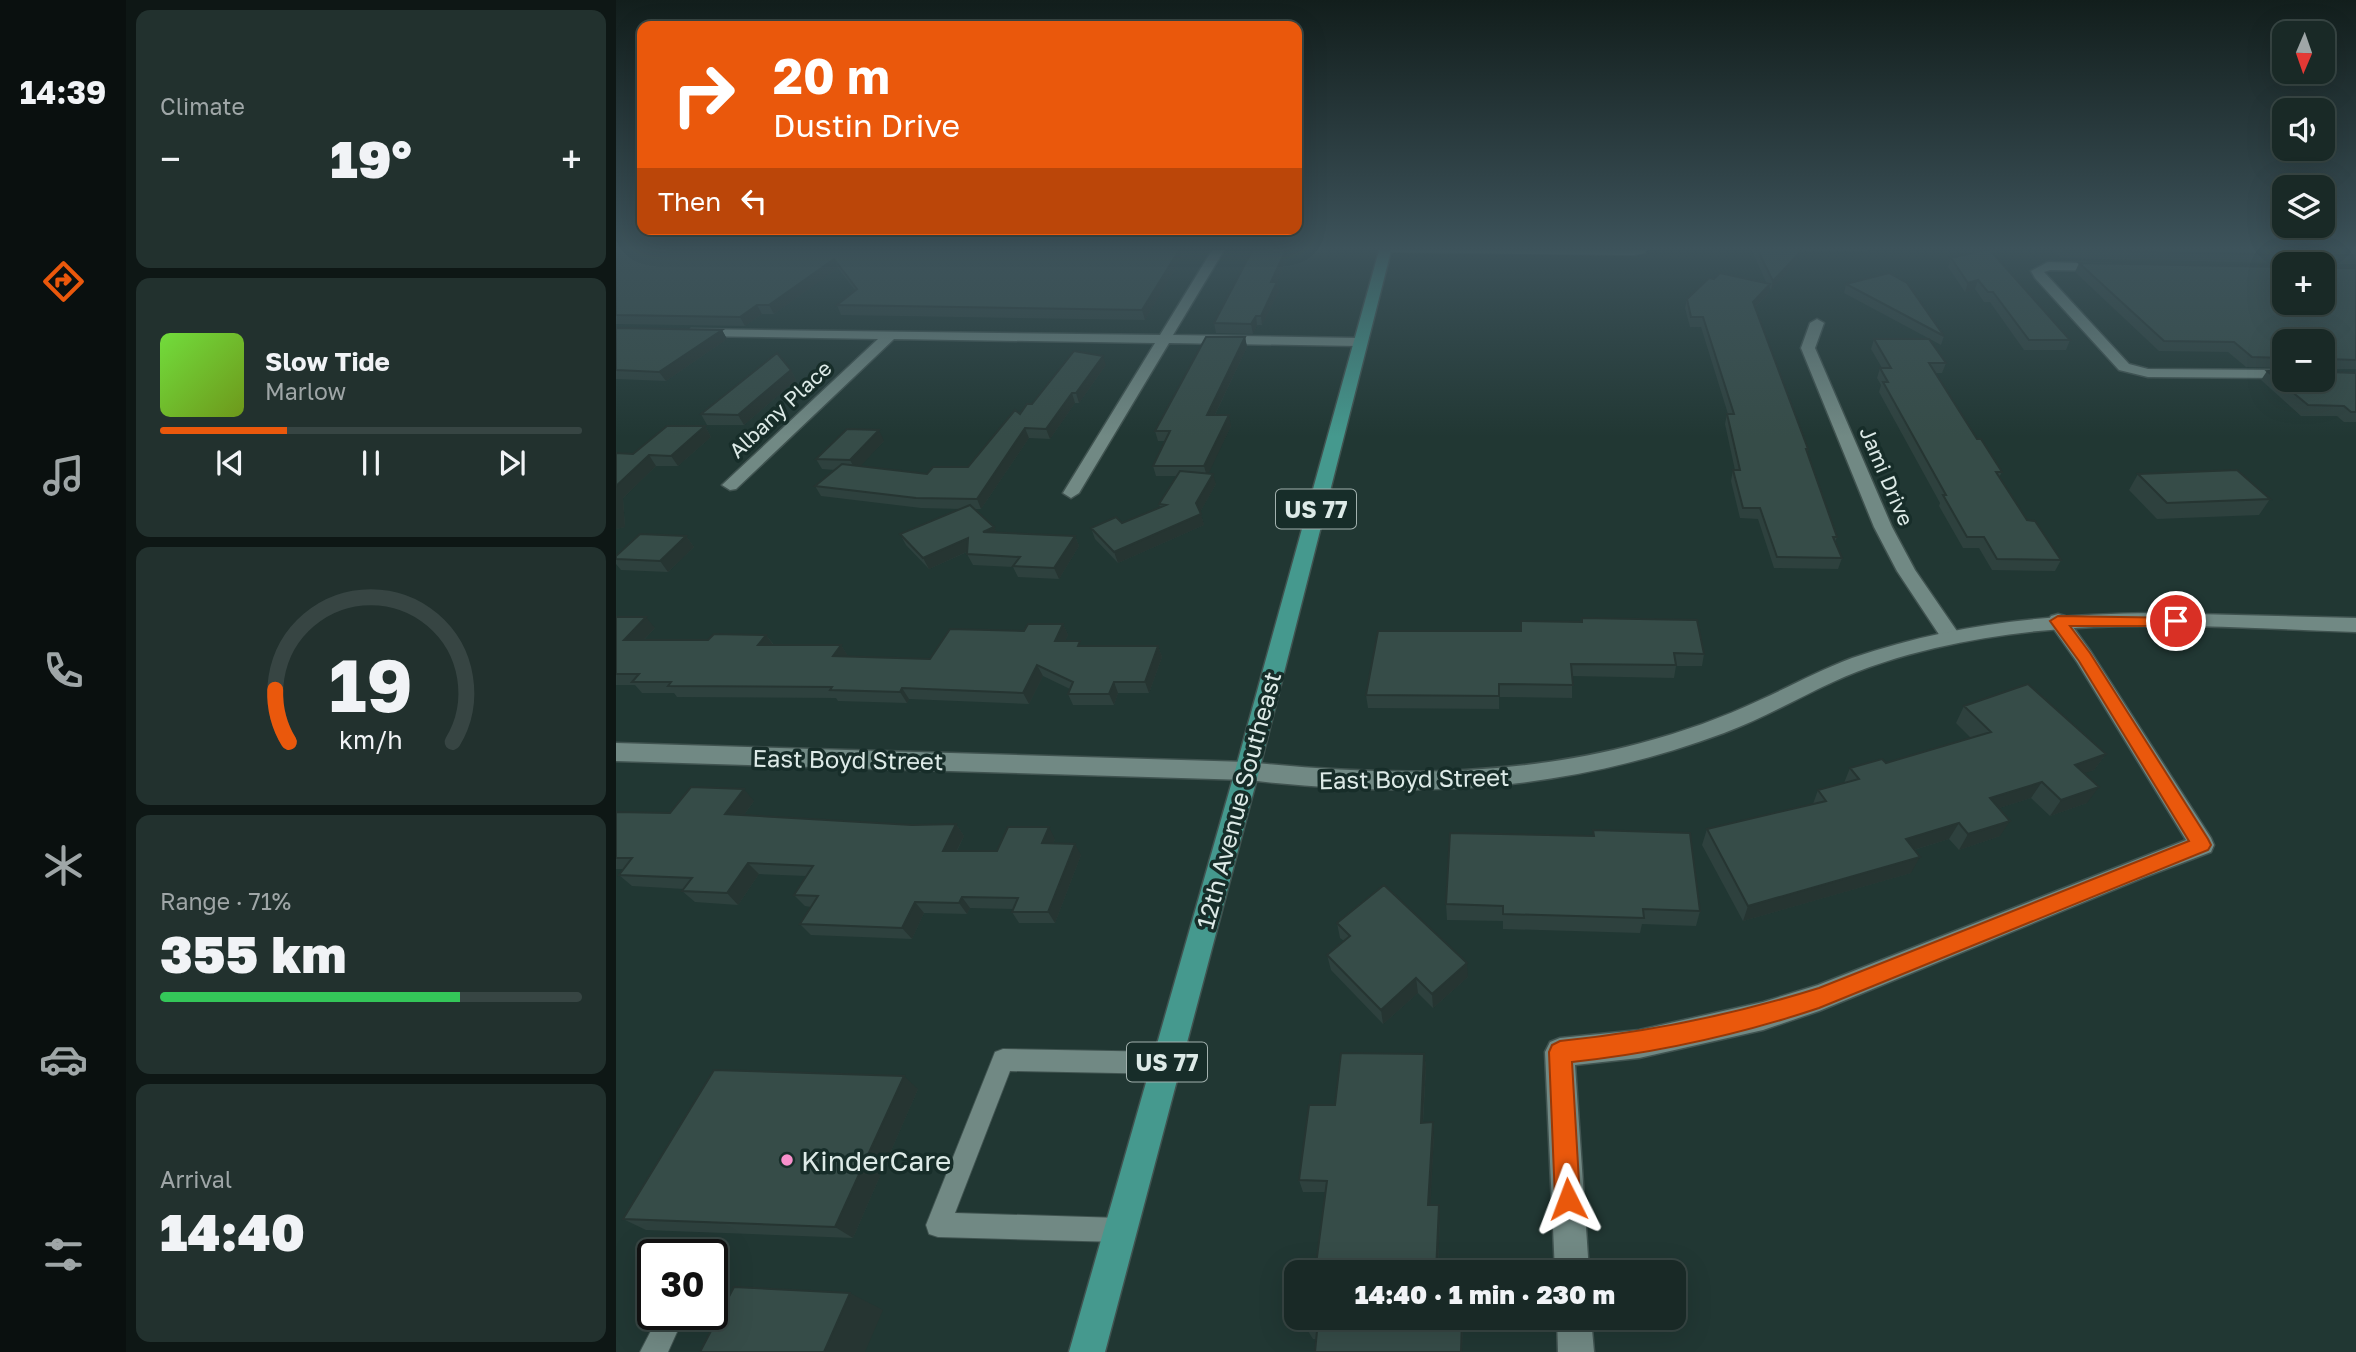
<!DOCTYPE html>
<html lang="en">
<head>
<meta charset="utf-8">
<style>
	:root { --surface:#192926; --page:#22312e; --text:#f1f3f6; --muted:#9fa6a7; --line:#374543; --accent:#ea580c }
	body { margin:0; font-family:"Golos Text",sans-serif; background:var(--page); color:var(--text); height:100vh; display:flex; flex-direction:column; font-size:26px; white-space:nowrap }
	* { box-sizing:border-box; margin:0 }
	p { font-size:23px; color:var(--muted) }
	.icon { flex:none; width:38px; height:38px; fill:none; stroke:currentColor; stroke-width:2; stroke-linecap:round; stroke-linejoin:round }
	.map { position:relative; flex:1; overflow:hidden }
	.sheet { display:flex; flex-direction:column; gap:10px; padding:10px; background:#0e1715; width:490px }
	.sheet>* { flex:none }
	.hud { position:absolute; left:21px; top:21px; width:665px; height:214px; border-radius:14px; box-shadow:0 7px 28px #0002,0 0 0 2px var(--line); background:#ea580c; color:#fff; overflow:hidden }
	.needle { width:46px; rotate:182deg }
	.controls { position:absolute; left:1656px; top:21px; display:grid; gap:14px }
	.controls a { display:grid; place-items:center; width:63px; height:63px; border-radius:14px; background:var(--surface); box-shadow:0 7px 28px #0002,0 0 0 2px var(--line); font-size:35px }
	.speed { position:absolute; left:21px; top:1239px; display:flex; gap:14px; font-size:35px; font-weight:700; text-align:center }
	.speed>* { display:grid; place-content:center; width:91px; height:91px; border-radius:50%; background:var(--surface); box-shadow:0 7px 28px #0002,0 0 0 2px var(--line); line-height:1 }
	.speed .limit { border:4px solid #111; border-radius:10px; background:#fff; color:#111 }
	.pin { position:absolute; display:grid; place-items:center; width:60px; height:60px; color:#fff; margin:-30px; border:4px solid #fff; border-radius:50%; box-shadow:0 2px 7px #0007 }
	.me { position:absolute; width:77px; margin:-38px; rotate:357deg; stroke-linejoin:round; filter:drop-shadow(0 0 5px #0008) }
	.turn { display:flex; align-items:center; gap:24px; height:147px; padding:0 21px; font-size:32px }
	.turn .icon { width:91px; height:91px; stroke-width:2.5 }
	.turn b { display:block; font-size:49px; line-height:60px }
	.then { display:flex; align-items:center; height:66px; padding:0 21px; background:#0003; gap:14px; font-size:26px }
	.big { font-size:52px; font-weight:800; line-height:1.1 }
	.sheet .tile { flex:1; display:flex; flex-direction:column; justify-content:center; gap:10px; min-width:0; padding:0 24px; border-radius:14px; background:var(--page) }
	.sheet .dial { align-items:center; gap:0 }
	.dial svg { height:182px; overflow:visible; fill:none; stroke:var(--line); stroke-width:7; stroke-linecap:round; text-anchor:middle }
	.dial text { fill:var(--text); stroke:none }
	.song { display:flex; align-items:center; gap:21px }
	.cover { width:84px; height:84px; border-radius:10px; background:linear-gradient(135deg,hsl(100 70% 55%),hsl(80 70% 35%)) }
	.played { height:7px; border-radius:4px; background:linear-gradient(90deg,var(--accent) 30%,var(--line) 30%) }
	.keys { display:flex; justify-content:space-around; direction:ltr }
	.heat { display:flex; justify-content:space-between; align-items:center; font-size:38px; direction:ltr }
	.charge { height:10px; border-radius:5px; background:linear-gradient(90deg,#34c759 71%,var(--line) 0) }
	.trip { position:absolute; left:668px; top:1260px; width:402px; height:70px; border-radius:14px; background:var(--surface); box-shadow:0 7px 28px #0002,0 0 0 2px var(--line); font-weight:800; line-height:70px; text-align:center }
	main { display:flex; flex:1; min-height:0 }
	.tabs { display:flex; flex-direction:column; width:126px; justify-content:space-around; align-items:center; background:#0a100f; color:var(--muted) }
	.tabs .icon { width:49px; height:49px }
	.tabs .on { color:var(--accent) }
	.tabs b { font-size:32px; color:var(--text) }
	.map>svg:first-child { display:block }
</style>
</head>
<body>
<main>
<nav class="tabs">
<b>14:39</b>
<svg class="icon on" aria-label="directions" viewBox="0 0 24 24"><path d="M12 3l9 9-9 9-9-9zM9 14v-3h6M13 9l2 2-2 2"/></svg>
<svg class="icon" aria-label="music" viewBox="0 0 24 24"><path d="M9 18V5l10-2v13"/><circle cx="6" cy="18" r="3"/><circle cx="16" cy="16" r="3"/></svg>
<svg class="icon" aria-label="phone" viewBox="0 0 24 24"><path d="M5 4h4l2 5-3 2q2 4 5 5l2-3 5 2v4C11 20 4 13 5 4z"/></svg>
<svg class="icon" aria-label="climate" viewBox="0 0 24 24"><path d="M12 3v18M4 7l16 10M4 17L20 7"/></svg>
<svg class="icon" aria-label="car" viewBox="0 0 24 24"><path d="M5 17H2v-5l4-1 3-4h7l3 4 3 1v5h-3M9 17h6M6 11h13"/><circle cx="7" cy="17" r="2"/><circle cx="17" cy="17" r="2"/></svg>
<svg class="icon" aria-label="filters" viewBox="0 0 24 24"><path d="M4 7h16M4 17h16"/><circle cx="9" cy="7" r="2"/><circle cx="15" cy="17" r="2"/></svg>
</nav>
<section class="sheet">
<div class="tile"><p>Climate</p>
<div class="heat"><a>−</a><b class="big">19°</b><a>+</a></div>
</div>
<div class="tile">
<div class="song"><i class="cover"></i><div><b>Slow Tide</b><p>Marlow</p></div></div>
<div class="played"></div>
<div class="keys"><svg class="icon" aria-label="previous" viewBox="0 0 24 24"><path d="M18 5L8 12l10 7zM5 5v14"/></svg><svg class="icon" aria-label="pause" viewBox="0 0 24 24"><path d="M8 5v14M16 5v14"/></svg><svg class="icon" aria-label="next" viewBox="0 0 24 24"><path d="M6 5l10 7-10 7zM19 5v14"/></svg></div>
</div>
<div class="tile dial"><svg viewBox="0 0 100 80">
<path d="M14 69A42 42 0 1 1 86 69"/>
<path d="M14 69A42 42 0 0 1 8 46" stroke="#ea580c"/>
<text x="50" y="56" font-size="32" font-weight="700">19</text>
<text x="50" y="72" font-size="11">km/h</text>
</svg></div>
<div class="tile"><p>Range · 71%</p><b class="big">355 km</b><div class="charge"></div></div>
<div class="tile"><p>Arrival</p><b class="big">14:40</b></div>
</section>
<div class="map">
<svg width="1740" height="1352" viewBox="0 0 1740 1352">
	<rect width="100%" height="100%" fill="#213733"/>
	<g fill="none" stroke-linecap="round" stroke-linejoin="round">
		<g stroke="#405350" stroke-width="2">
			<path id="service" d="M766,247L1018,249L1032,247L1029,253L1018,255L769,252Z
				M1182,247H1254L1250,250H1186Z
				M387,1049L551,1052L559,1055L562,1063L559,1071L551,1074L394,1071L339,1213L504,1218L513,1221L516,1230L513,1239L504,1242L322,1237L313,1234L310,1225L379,1052Z
				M48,1319L57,1323L61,1332L52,1352H24L39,1323Z"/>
		</g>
		<g stroke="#405350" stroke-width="3">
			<path id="minor" d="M598,247H610L557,335L743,338L750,342L743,346L553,343L463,493L455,498L447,493L539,343L278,339L120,489L114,490L106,485L262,339L80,336L75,335V329L544,335Z
				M1432,262L1495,264V270L1491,271L1434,270L1428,272L1513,364L1532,369L1668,370V378L1532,377L1503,370L1419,278L1415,271Z
				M1201,319L1208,323L1199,348L1276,527L1299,570L1345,637L1342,642H1328L1281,571L1258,527L1185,348L1194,323Z
				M1442,614L1449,616L1475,652L1595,838L1598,845L1595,852L1529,877L1203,1011L1147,1030L1023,1058L959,1065L973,1272H939L929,1052L934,1042L944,1038L1023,1030L1147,1002L1202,985L1570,840L1461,662L1432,621L1435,616Z
				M0,743L631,762L639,765L643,771L639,777L631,780L0,761Z
				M941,1318H975L978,1352H942Z"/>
		</g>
		<g stroke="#405350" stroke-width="3">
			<path id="tertiary" d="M1538,613L1740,618V632C1600,627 1457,615 1319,648C1285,656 1249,667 1217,682C1180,699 1146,719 1108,733C946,793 801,799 631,780L623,777L619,771L623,765L631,762C763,776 895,778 1025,743C1066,732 1106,718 1144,700C1175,686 1204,670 1236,658C1334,624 1434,614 1538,613Z"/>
		</g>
		<g stroke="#405350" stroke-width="3">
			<path id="primary" d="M764,247H776L643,771L489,1352H453L619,771Z"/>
		</g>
		<use href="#service" fill="#718984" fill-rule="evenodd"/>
		<use href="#minor" fill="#718984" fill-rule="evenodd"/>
		<use href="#tertiary" fill="#718984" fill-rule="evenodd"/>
		<use href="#primary" fill="#45998e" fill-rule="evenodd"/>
	</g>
	<path fill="#2e413e" d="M0,247H572L529,320L225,315L221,305L239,290L222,268L158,314H146L129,326L0,324Z
		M638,247H676L661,282L663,291L646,325H641L637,334L600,333L598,323Z
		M1137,247H1182V261L1155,290L1153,287L1152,294L1139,307L1192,449L1191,453L1221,537L1219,542L1226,558L1222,569L1158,568L1142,519L1124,518L1115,481L1117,470H1119L1109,424L1111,414H1112L1085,327H1074L1069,308L1071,299L1151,284L1136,251Z
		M1421,247H1740V264H1709L1712,268H1740V369H1710L1713,372L1740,373V422H1728L1721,416H1685L1645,380L1651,371L1706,380L1668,341V368L1630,367L1612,352L1543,351L1459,272L1463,263L1668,303L1706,264L1445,258L1434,248H1421Z
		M1335,258L1454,340L1450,350H1408L1374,302H1368L1359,289L1349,292L1332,267Z
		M1230,284L1328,336L1325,345L1228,293Z
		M0,328L106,330L111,339L50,381L0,379Z
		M629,337L631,347L599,415L615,426L592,473L600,484L584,512L588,525L502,563L479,539L475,528L506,523L544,507L543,504L561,476H540L537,466L549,441H542L539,431Z
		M1258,339L1330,363L1326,373H1319L1361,439L1386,472L1383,477L1411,520L1445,560L1439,571L1376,570L1363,548H1347L1323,506L1324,503L1263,392L1265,385L1261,378L1264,368H1266L1255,349Z
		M490,365L463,403H459L434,439L413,438L365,509H358L378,527L380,532L459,536L463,546L443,579L402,577L397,567L357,565L351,554V552L313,569L290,545L284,534L345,509L305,508L205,496L199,486L219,470L206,469L200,459L268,441L244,466L311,474L352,467L404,414L416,404Z
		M175,370L180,380L128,425H91L85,414Z
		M89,426L95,437L62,466H40L7,498L9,527L0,529V453L17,454Z
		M1522,474L1654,499L1643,515L1541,519L1513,490Z
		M70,536L78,547L52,572L5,570L0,564V556Z
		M0,617L39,628L28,640H92L150,635L158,645H225L232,656L314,659L408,631L447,624L452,635L449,641L466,646H542L546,657L533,693H502L498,705H457L452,694L454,689L427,676L413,704L293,699L291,703L222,701L220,698L61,697L58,693H26L19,685H0Z
		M762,631L1088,654L1086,666H1060L1058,678L956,676V698L883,697V709L752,708L750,695Z
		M1348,706L1490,754L1478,770L1468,773L1471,803L1434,816L1415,798L1383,808L1384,836L1343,850L1333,839L1298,850L1295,873L1127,921L1086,845L1091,829L1197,804L1202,790L1228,783L1234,768L1270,763L1355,738L1340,723Z
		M138,801L128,815L296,825L340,824L348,836L341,851H381L439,839L437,844L465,855L439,923H403L396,912L397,909L354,908L351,914L308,913L296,939L195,935L184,924L195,907L189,906L178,895L190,876L143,874L122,905L79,902L66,891L68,889L16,886L3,875L7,869H0V812L54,813Z
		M977,830L1084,911L1080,926L1026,924L1024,933L887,929V921L831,920L830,904L977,836Z
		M721,923L852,977L817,1008L802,993L767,1024L715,970L711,955L728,941L724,938Z
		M808,1054L810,1067L807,1123L818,1135L814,1205H823L824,1216L822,1272H699L709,1192H687L683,1180L719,1105Z
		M302,1089L237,1238L30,1230L7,1219Z
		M694,1318H847L846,1352L697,1339L692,1331Z"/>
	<path fill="#263532" d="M565,247H572L529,320L526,310Z
		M671,247H676L658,289L661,282L663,291L646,325L645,316L655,282Z
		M1184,252L1182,261L1155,290L1157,281Z
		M218,259L222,268L158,314L153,305Z
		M1362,280L1359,289L1349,292L1352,283Z
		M1154,284L1152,294L1135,311L1137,302Z
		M141,305L146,314L129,326L124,317Z
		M640,316L641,325L637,334L635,324Z
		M106,330L111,339L50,381L43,372Z
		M629,337L631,347L594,425L591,415Z
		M487,356L490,365L463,403L460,393Z
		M175,370L180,380L128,425L122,415Z
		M456,393L459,403L434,439L430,429Z
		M613,415L615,426L591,477L588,466Z
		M89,426L95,437L62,466L55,456Z
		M409,428L413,438L365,509L361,499Z
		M263,430L268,441L240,471L234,460Z
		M33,455L40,466L7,498L9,527L0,529V486Z
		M597,474L600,484L583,514L580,503Z
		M585,514L588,525L502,563L498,552Z
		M378,527L383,538L367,532Z
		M70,536L78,547L52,572L44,561Z
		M459,536L463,546L443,579L438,568Z
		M352,538L357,549L313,569L307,558Z
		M30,617L39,628L17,651L8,640Z
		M447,624L452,635L444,652L439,641Z
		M150,635L158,646L142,645Z
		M225,645L232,656H217Z
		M542,646L546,657L533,693L529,682Z
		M421,665L427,676L413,704L407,693Z
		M498,682L502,693L498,705L493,694Z
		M286,688L293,699L291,703L284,692Z
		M1490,754L1478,770L1448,781L1459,765Z
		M1426,782L1415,798L1364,814L1374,798Z
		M1483,787L1471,803L1434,816L1445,800Z
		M128,789L138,801L120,826L109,814Z
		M1394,821L1384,836L1343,850L1352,834Z
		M1343,823L1333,839L1281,855L1290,839Z
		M340,824L348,836L335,862L327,851Z
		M433,827L439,839L432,855L426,843Z
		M459,844L465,855L439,923L432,912Z
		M1304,857L1295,873L1127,921L1132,906Z
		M132,863L143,874L122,905L111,893Z
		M346,897L354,908L351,914L343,903Z
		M299,902L308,913L296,939L286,928Z
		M851,963L852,977L817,1008L816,994Z
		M800,978L802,993L767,1024L765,1010Z
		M808,1054L810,1067L806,1135L805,1123Z
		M288,1076L302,1089L237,1238L219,1227Z
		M817,1122L818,1135L814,1216L812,1205Z
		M823,1205L824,1216L822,1272H820Z
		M234,1293L267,1310L249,1352H208Z"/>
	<path fill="#364c48" stroke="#263532" stroke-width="2" d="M0,247H565L526,310L221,305L241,289L218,259L153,305H141L124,317L0,315Z
		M638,247H671L655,282H661L645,316H640L635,324L598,323Z
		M1140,247H1182L1184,252L1157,281Z
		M1446,247H1740V255H1710L1709,265L1712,268H1740V360L1711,359L1710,369L1713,372L1740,373V412H1735L1728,406L1692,405L1651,371L1668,370V380H1706V341H1668V358L1636,357L1618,342L1548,341L1463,263L1668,267V303H1706V264H1676L1675,255L1449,250Z
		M1373,249L1454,340H1413L1377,292H1372L1362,280L1352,283L1335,258Z
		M1104,273L1154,284L1137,302L1192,449H1190L1221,537H1217L1226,558L1161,557L1144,508H1127L1117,470H1124L1111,414H1118L1087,317H1075L1071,299L1093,278L1098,279Z
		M1273,273L1291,283L1328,336L1230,284Z
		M0,328L106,330L43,372L0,370Z
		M590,337H629L591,415H613L588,466H537L554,431H539Z
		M1258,339H1313L1330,363H1313L1361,439H1365L1386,472H1380L1411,520L1419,521L1445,560L1381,559L1368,537H1351L1327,495H1330L1267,382H1272L1264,368H1275Z
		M458,351L487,356L460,393H456L430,429L409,428L361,499L300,498L199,486L226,464L311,474L317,467H352L399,410L404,414L411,404H416Z
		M161,353L175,370L122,415L85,414Z
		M51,426H89L55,456L33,455L0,486V453L17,454Z
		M231,429L263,430L234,460L200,459Z
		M1621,470L1654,499L1551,503L1522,474Z
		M564,471L597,474L580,503L585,514L498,552L475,528L500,517L506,523L550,505L543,504Z
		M354,505L378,527L367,532L459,536L438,568L397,566L404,557L351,554L352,538L307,558L284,534Z
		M24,534L70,536L44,561L0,559V556Z
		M0,617H30L8,640H92L98,634L150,635L142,645H225L217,656L314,659L334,629L408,631L412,624H447L439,641H464L462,646H542L529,682H498L493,694H452L457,682L421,665L407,693L286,688L284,692L214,690L216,687L52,686L55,682H16L23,674H0Z
		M966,618L1081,620L1088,654L1058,653L1060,665L955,664L957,685L883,684V696L750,695L762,631H905V621L966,622Z
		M1412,684L1490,754L1459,765L1483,787L1445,800L1426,782L1374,798L1394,821L1352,834L1343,823L1290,839L1304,857L1132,906L1091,829L1210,801L1202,790L1243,779L1234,768L1266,759L1270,763L1375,732L1348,706Z
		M75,787L128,789L109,814L296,825L340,824L327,851H381L392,827H433L426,843L459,844L432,912H396L402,898L346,897L343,903L299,902L286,928L184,924L202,896L178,895L197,866L132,863L111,893L66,891L76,878L3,875L16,858H0V812L54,813Z
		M977,830L1074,833L1084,911L1027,909L1028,918L887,914V906L830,904L834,833L978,836Z
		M768,885L851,963L816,994L800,978L765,1010L711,955L734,936L721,923Z
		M725,1053L808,1054L805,1123L817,1122L812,1205H823L820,1272H699L711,1181L683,1180L693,1105H719Z
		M98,1070L288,1076L219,1227L7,1219Z
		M118,1287L234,1293L208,1352H84Z
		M694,1318H846L845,1352H699L701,1331H692Z"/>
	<linearGradient id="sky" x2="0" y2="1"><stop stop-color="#121e1c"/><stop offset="0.57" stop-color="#3d535b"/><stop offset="1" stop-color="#3d535b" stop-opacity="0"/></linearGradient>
	<rect width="1740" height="437" fill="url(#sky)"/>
	<path fill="#ea580c" stroke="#983908" stroke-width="2" d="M1442,616L1565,618L1567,621L1565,625L1560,626H1454L1474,653L1592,839L1595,845L1592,850L1203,1008C1122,1035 1040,1053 956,1062L964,1199L960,1208L952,1212L943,1208L939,1199L933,1052L936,1045L944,1041C1033,1032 1117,1015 1203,988L1573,841L1463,661L1434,621Z"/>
	<circle fill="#f890cc" stroke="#172d29" stroke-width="2.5" cx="171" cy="1160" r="7"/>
	<g text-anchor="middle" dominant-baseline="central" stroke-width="7" stroke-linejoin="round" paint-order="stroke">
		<g font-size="21" fill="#ddeae7" stroke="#172d29">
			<text transform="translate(164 409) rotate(-43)">Albany Place</text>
			<text transform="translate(1271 476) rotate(67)">Jami Drive</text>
		</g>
		<g fill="#172d29" stroke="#a2b1ae" stroke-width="2">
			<rect x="660" y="489.5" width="80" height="39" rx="5"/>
			<rect x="511" y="1042.5" width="80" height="39" rx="5"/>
		</g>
		<g font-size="23" font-weight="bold" fill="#ddeae7">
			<text x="700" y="509">US 77</text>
			<text x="551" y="1062">US 77</text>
		</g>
		<g font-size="24" fill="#ddeae7" stroke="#172d29">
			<text transform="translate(232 759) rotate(1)">East Boyd Street</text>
			<text transform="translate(798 778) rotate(-1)">East Boyd Street</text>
			<text transform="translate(622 800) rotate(-75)">12th Avenue Southeast</text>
		</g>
		<g font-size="28" fill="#ddeae7" stroke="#172d29" text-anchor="start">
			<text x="185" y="1160">KinderCare</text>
		</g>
	</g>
</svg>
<div class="controls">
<a><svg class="needle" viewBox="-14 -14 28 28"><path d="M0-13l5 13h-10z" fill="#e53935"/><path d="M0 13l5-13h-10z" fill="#9fa6a7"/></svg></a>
<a><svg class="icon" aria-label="sound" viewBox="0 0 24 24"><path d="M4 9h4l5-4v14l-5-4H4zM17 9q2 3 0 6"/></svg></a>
<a><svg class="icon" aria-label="layers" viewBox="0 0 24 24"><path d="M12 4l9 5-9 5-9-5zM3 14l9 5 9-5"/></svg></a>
<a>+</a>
<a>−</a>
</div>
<div class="speed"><div class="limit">30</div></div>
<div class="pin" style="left:1560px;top:621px;background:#d93025"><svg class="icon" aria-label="arrive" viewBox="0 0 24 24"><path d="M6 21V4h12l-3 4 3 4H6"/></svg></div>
<svg class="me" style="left:952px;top:1199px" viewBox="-20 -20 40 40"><path d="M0-17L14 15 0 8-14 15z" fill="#ea580c" stroke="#fff" stroke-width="4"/></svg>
<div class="trip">14:40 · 1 min · 230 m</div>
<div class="hud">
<div class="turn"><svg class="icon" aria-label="right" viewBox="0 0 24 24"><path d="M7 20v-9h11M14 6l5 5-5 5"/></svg><div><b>20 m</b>Dustin Drive</div></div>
<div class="then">Then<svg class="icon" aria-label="left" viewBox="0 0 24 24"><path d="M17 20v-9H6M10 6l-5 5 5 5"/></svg></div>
</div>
</div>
</main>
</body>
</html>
